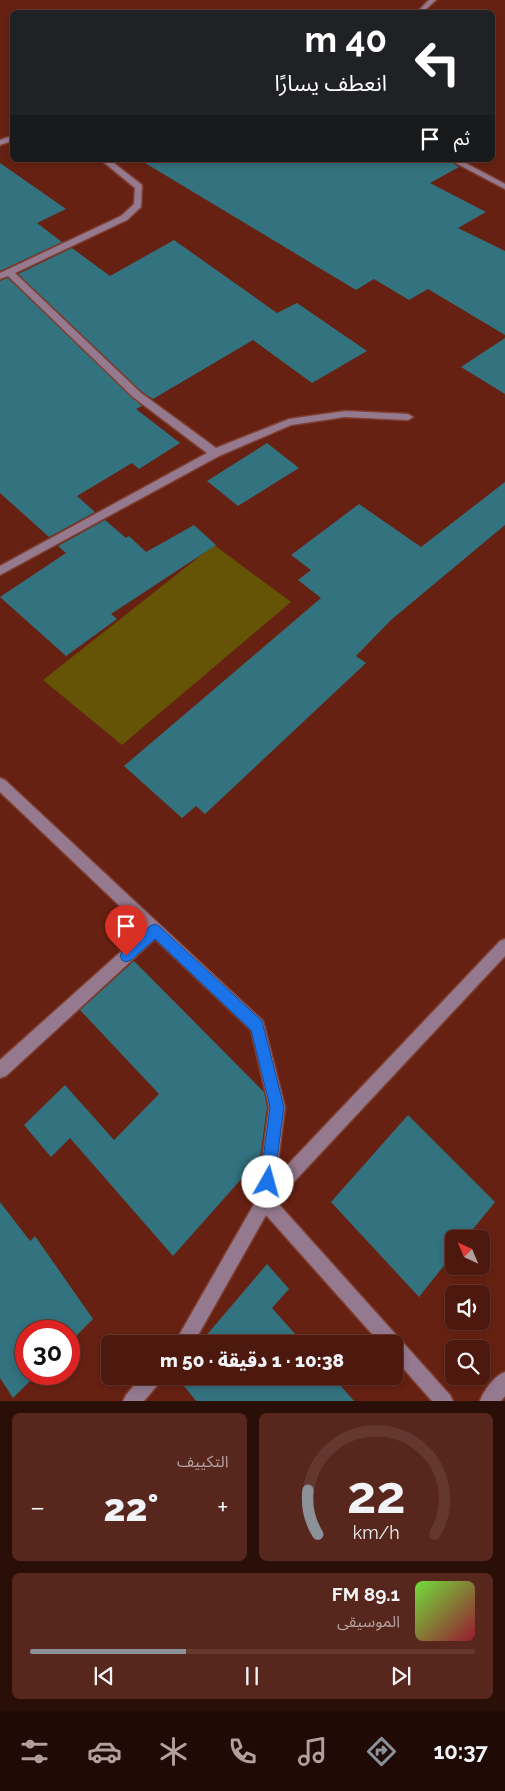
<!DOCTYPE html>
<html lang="ar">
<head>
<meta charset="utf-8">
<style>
	:root { --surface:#4d190e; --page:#57261c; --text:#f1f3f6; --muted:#b3a09e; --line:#64382e; --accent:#8c9099 }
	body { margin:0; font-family:Raleway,"Noto Sans Arabic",sans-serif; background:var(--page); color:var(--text); direction:rtl; height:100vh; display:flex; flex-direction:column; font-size:19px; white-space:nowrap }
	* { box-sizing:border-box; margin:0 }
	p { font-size:16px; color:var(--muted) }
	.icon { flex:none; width:28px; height:28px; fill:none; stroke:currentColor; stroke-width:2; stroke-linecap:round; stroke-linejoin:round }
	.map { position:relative; height:1401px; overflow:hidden; direction:ltr }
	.drawer { display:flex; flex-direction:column; gap:12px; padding:12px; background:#2a0e08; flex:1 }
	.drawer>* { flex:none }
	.banner { position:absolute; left:10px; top:10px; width:485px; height:152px; border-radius:8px; box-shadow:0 2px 8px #0003,0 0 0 1px var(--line); direction:rtl; background:#202124; color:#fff; overflow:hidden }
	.needle { width:32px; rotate:316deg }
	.fabs { position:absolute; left:445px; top:1230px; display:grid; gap:10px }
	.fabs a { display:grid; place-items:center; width:45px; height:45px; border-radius:8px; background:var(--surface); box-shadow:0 2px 8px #0003,0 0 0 1px var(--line); font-size:25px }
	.speed { position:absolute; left:15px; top:1320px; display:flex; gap:10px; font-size:25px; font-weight:700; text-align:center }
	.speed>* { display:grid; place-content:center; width:65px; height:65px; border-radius:50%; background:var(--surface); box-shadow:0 2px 8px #0003,0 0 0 1px var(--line); line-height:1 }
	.speed .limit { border:8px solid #d22; background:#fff; color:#111 }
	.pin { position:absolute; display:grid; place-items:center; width:42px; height:42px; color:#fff; margin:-51px -21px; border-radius:50% 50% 50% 0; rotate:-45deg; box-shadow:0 0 5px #0007 }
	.pin .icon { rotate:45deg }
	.me { position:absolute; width:55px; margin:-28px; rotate:7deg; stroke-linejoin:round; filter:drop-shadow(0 0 4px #0008) }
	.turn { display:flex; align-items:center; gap:18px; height:105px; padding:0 25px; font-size:22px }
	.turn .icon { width:65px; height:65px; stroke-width:2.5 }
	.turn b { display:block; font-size:35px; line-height:42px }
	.then { display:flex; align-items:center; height:48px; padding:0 25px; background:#0003; gap:10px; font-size:19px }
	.big { font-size:38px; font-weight:800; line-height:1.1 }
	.drawer .tile { flex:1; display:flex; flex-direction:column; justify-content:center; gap:8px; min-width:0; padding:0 18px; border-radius:8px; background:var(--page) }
	.drawer .dial { align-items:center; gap:0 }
	.dial svg { height:130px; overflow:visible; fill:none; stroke:var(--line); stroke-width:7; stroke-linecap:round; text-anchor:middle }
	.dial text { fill:var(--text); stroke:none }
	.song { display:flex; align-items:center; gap:15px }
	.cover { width:60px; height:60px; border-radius:8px; background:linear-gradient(135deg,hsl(100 70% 55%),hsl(350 70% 35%)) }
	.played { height:5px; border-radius:2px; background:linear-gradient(90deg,var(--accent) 35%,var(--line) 35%) }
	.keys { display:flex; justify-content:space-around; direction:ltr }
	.heat { display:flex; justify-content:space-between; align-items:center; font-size:28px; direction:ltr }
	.drawer .tiles { flex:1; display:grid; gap:12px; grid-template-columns:1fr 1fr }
	.tile:last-child { grid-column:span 2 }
	.trip { position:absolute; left:101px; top:1335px; width:302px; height:50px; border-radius:8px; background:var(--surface); box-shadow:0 2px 8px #0003,0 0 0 1px var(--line); font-weight:800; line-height:50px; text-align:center; direction:rtl }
	.menu { display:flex; height:80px; justify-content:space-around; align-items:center; background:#1f0a06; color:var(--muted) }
	.menu .icon { width:35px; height:35px }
	.menu .active { color:var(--accent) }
	.menu b { font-size:22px; color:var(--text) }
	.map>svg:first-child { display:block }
</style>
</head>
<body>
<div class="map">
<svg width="505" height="1401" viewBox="0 0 505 1401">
	<rect width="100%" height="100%" fill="#672112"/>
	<path fill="#655306" d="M214,545L291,602L122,745L43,680Z"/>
	<path fill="#33727f" d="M140,160H448L459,167L430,183L486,212L458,228L505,251V335L428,289L409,300L374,279L356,290Z
		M0,163L66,209L37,223L62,242L0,271Z
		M174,240L277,313L297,303L367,351L312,383L253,340L153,399L142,392L18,274L72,248L110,276Z
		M8,278L142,406L136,409L180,443L139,469L132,463L77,496L95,512L49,537L0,493V281Z
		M505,338V394L461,367Z
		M267,443L299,468L238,506L207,481Z
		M505,482V525L391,620L356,656L366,663L205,814L196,806L182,818L124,766L321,598L298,580L311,570L291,555L359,504L421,547Z
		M105,520L126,538L129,536L146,552L194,525L216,545L111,614L117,619L66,656L0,597L66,553L58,546Z
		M134,961L264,1092L267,1107L260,1158L173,1256L70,1138L51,1157L24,1125L65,1085L114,1140L159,1094L80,1010Z
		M408,1115L495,1202L465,1239H454V1253L419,1297L331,1202Z
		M0,1202L30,1241L35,1236L93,1319L69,1343V1331H26V1374H37L13,1398L0,1378Z
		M267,1264L289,1289L272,1308L304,1344H199Z
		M176,1376H332L354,1401H196Z"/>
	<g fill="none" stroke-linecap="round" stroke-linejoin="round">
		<g stroke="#7f3f31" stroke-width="3">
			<path id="minor" d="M429,0H436L423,12H417Z
				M12,136V141L0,145V140Z
				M101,160H110L142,185L141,207L127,220L15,273L141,393L216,448L289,419L345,411L408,414L413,417L408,420L345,417L291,425L219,456L0,575V566L207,453L133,397L8,276L0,279V273L121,216L134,204L135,188Z
				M450,160H460L505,184V189Z
				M0,778L5,780L263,1021L285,1107L276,1177L500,941L505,939V956L276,1201L450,1395L453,1401H432L395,1359V1344H381L266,1215L193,1344H174L257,1199L269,1107L251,1030L155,939L6,1076L0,1078V1060L145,930L0,792Z
				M505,1372V1396L501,1401H480C484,1390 494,1376 505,1372Z
				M142,1376H163L160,1382L144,1401H123L126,1395Z"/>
		</g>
		<use href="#minor" fill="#95798f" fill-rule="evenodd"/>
	</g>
	<path fill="#1a73e8" stroke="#114b97" d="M155,924L159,926L262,1021L284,1107L273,1188L268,1190L262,1188L260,1182L270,1107L251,1030L155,939L131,960L126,962L122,960L120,956L122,951L150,926Z"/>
</svg>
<div class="fabs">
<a><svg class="needle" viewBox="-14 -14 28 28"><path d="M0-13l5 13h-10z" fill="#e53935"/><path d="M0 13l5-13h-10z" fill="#b3a09e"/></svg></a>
<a><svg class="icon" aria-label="sound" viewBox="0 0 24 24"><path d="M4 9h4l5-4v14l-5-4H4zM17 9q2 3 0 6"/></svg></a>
<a><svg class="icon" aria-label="search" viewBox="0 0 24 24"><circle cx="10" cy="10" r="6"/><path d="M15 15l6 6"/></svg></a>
</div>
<div class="speed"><div class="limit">30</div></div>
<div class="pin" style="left:126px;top:956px;background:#d93025"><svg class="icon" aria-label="arrive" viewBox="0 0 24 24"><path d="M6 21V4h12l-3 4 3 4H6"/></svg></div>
<svg class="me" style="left:268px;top:1182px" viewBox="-20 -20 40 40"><circle r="19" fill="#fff"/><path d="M0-13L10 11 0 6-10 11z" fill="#1a73e8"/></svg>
<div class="trip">10:38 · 1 دقيقة · 50 m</div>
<div class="banner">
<div class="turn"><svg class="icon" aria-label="left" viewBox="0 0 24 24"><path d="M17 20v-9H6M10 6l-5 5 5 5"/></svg><div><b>40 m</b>انعطف يسارًا</div></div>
<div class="then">ثم<svg class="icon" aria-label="arrive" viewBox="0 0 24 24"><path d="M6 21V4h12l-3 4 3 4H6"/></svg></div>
</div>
</div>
<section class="drawer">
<div class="tiles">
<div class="tile dial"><svg viewBox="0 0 100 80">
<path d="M14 69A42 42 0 1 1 86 69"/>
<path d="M14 69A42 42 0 0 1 8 42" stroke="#8c9099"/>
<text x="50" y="56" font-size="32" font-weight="700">22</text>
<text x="50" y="72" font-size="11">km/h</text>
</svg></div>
<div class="tile"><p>التكييف</p>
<div class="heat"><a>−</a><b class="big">22°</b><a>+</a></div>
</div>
<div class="tile">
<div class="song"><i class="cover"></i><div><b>89.1 FM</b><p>الموسيقى</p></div></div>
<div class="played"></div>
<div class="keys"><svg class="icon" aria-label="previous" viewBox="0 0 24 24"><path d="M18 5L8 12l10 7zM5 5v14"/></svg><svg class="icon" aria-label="pause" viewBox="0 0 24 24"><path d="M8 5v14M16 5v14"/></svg><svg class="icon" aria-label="next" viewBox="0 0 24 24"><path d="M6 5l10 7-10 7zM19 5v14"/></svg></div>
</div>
</div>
</section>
<nav class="menu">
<b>10:37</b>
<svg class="icon active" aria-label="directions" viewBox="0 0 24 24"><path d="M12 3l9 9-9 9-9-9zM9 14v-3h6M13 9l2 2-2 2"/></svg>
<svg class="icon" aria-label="music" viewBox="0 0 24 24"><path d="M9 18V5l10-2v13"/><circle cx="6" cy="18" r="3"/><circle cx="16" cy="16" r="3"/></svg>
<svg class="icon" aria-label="phone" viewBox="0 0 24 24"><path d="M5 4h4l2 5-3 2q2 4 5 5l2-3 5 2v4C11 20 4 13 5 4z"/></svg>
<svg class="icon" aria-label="climate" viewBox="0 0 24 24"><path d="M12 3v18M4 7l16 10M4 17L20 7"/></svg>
<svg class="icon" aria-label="car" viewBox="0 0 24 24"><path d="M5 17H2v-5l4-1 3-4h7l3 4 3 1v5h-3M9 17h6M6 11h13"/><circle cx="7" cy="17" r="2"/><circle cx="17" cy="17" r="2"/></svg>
<svg class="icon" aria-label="filters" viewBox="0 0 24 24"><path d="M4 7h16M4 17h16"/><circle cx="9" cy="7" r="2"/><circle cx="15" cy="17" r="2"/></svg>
</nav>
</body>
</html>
